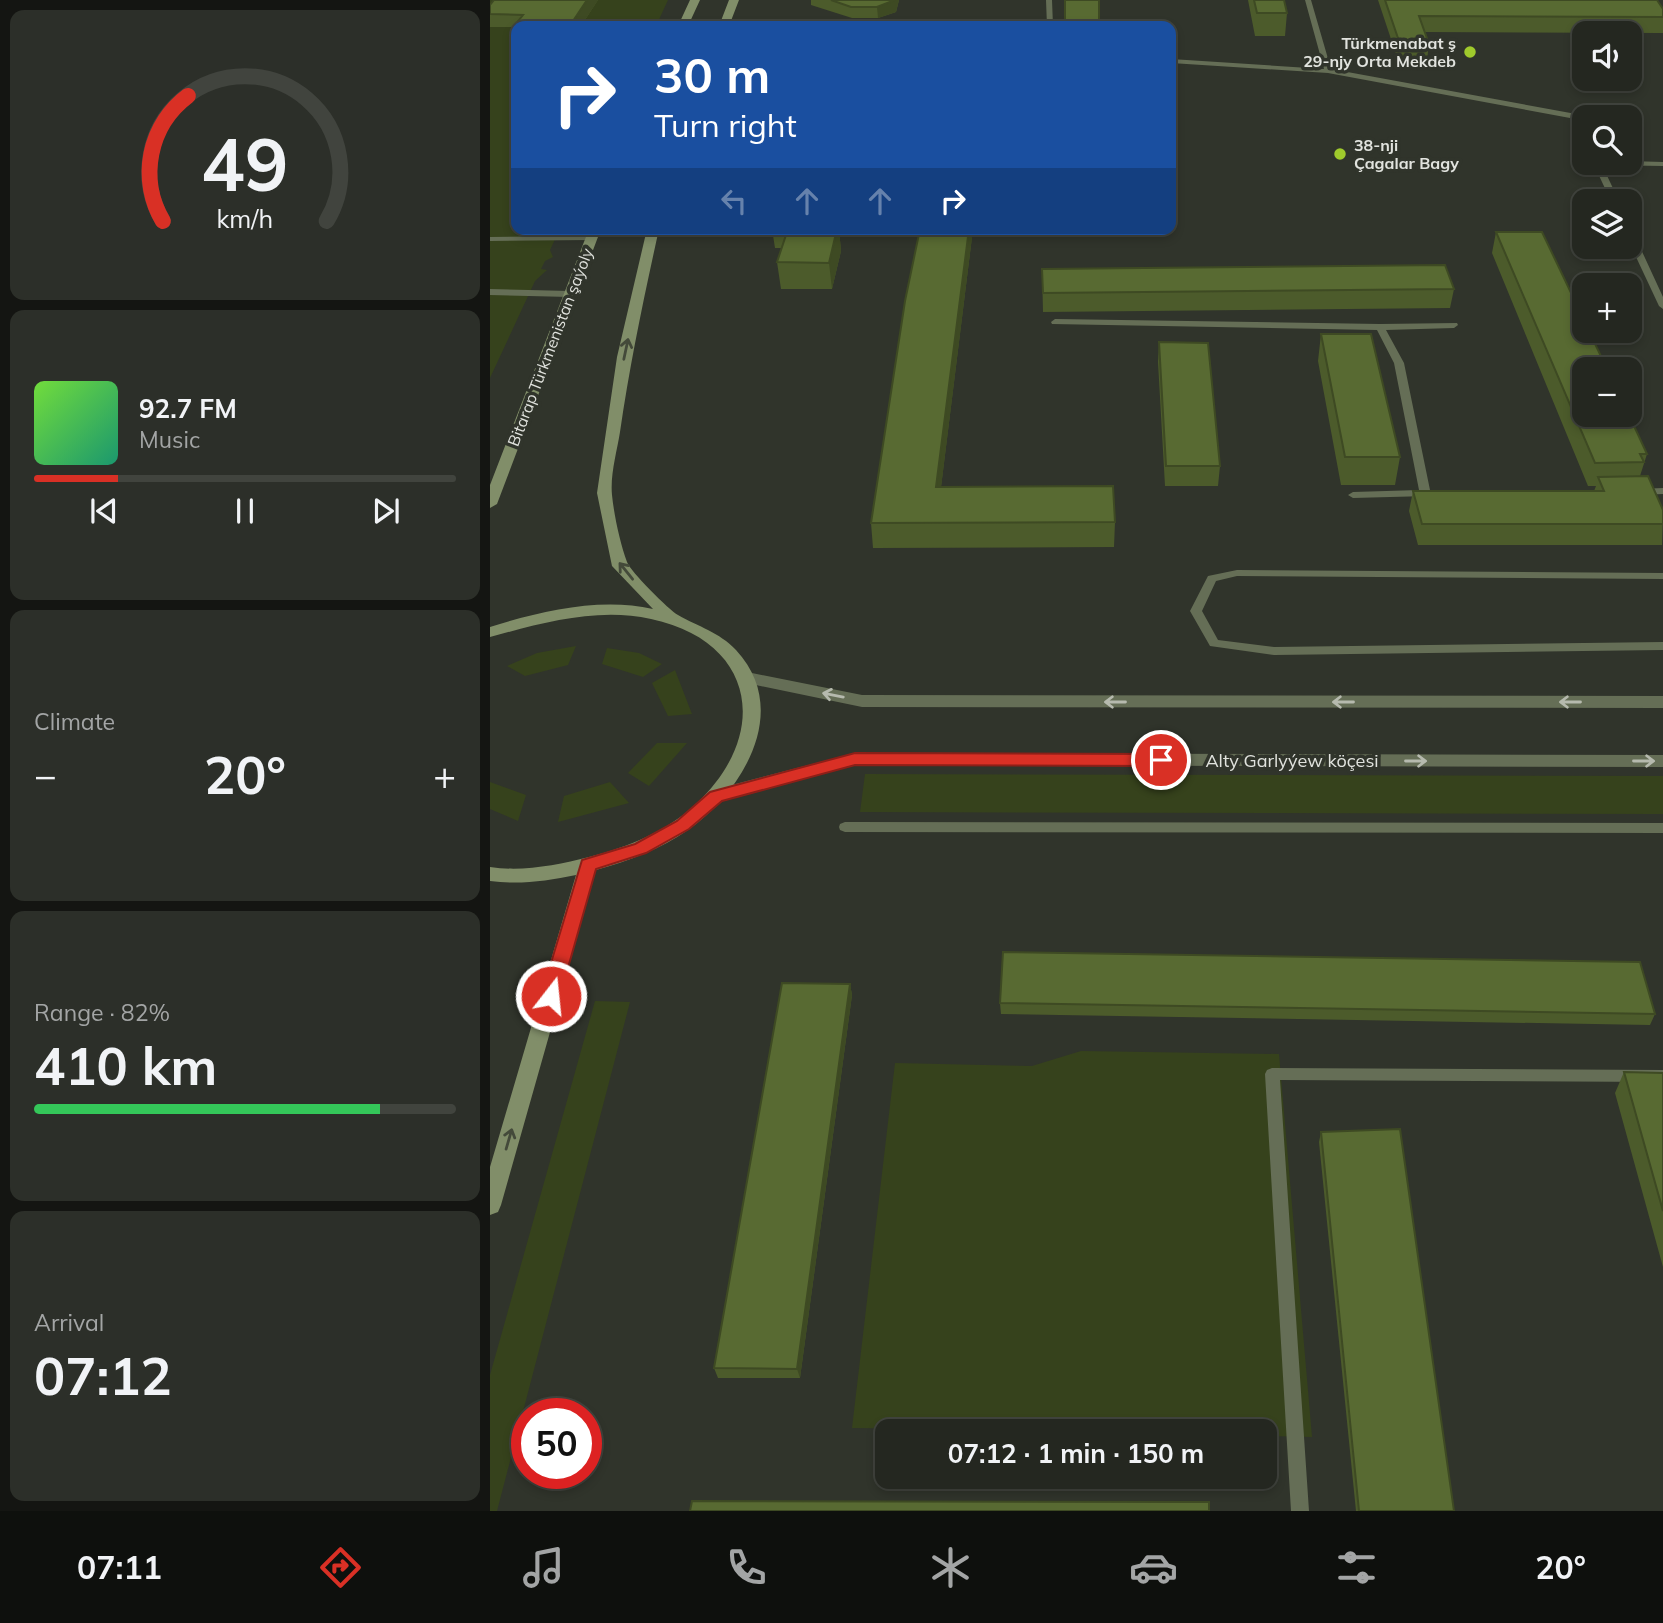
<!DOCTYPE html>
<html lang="en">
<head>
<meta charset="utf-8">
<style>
	:root { --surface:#242720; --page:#2c2f29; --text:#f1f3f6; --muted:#a3a5a5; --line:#41443e; --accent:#d93025 }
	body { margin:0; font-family:Mulish,sans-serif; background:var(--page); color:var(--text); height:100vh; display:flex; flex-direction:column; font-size:26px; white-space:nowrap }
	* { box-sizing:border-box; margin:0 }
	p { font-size:23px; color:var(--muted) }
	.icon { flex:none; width:38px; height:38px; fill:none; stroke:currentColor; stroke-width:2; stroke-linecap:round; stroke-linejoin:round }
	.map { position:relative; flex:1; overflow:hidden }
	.sheet { display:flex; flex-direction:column; gap:10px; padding:10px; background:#141512; width:490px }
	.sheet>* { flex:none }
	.banner { position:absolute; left:21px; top:21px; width:665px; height:214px; border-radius:14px; box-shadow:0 4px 10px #0003,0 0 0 2px var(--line); background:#1a4fa0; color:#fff; overflow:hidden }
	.buttons { position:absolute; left:1082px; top:21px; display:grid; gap:14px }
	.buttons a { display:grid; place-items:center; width:70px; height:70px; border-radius:14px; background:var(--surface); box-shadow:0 4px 10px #0003,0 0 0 2px var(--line); font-size:35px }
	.speed { position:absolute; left:21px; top:1398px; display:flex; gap:14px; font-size:35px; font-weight:700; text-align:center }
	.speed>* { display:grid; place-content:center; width:91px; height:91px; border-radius:50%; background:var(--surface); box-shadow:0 4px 10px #0003,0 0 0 2px var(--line); line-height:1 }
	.speed .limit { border:10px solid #d22; background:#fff; color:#111 }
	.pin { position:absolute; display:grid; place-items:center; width:60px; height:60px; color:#fff; margin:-30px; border:4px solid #fff; border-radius:50%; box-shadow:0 2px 7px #0007 }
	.me { position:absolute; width:77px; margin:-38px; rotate:16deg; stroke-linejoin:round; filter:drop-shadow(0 0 5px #0008) }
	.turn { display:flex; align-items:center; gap:24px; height:147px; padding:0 28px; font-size:32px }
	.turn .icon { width:91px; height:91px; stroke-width:2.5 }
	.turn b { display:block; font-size:49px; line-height:60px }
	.lanes { display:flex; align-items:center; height:66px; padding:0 28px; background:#0003; justify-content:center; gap:35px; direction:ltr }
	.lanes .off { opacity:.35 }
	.big { font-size:52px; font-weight:700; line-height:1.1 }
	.sheet .card { flex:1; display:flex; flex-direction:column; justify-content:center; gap:10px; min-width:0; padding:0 24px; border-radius:14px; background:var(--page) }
	.sheet .dial { align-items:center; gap:0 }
	.dial svg { height:182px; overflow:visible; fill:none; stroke:var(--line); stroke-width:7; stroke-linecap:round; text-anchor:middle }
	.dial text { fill:var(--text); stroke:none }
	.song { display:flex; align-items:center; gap:21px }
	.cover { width:84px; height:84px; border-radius:10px; background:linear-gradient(135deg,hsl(100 70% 55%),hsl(160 70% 35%)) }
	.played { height:7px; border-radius:4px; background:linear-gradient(90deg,var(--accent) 20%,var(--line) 20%) }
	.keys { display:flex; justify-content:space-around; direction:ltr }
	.heat { display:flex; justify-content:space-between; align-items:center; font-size:38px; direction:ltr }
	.charge { height:10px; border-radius:5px; background:linear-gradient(90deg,#34c759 82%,var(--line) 0) }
	.trip { position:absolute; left:385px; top:1419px; width:402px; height:70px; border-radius:14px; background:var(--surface); box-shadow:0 4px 10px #0003,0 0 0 2px var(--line); font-weight:700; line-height:70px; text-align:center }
	.tabs { display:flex; height:112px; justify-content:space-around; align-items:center; background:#0e100d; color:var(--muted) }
	.tabs .icon { width:49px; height:49px }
	.tabs .current { color:var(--accent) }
	.tabs b { font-size:32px; color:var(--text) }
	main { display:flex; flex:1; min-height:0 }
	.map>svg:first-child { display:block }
</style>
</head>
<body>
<main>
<section class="sheet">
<div class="card dial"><svg viewBox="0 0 100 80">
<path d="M14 69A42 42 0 1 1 86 69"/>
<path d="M14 69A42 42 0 0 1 25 14" stroke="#d93025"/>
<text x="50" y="56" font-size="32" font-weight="700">49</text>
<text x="50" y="72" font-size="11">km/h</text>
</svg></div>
<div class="card">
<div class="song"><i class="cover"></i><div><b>92.7 FM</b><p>Music</p></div></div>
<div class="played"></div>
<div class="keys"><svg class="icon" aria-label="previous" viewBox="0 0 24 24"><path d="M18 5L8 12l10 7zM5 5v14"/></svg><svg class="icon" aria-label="pause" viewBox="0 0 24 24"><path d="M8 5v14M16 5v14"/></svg><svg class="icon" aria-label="next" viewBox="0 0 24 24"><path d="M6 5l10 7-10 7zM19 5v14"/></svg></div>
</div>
<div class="card"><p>Climate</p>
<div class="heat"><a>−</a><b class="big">20°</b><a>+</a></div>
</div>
<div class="card"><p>Range · 82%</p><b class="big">410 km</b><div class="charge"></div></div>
<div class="card"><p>Arrival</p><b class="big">07:12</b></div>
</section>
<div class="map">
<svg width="1173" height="1511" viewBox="0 0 1173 1511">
	<rect width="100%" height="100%" fill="#30342b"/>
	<path fill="#36421c" d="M0,0H178L166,26H26V229H70L60,250L63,257L55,261L51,269L57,270L45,281L0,378Z
		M86,646L78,665L35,676L17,666L47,653Z
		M117,648L149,653L172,664L153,677L112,664Z
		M185,670L202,714L178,716L162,683Z
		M167,743H197L159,786L138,773Z
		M375,774L1173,776V814L370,812Z
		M0,782L36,795L28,821L0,809Z
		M120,782L139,803L68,822L74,796Z
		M105,1001L140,1002L7,1511H0V1375Z
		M591,1051L789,1054L822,1437L775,1436V1432L362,1428L405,1063L542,1066Z"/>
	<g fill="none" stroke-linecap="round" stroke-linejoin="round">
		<path fill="#656e56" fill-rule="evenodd" d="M556,0H562L563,26H557Z
			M815,0H821L841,69L1086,114L1094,129V138L1090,136L1080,118L838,73L681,63V59L834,69Z
			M1139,161L1173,162V166L1112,165L1129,201H1121L1103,163H1139Z
			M1139,230L1143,232L1173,297V309L1169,306L1139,242Z
			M104,236V240H101L0,241V237Z
			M0,289L80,291L84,294L80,297L0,295Z
			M565,319L890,324L967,323L968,325L964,328L896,330L914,363L940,490L943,493L938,496L863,498L858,495L863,492L929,490L904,363L887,330L562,324L561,322Z
			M1173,488V494L1149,495L1144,492L1149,489Z
			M747,570L1173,573V579L747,576L726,581L712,611L728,640L784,647L1173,642V650L784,655L720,646L700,611L718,576Z
			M355,822L1173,823V833L355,832L350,830L349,827L350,824Z
			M782,1068L1173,1070V1082L790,1080L819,1511H801L775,1074L777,1070Z"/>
		<path fill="#656e56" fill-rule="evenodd" d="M257,672L372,695L1173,696V708L372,707L251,682L249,678Z
			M365,753L1173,755V767L365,765L226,803L220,801L217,796L220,791L226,789Z"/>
		<path fill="#818e69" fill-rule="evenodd" d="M200,0H210L198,26H188Z
			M239,0H249L239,26H229Z
			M99,229H111L7,504L0,508V485Z
			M157,229H169C154,297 140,363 130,432C127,451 120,475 122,495C124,515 130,543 137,562C140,571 179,610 188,615C209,627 229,632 246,650C302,710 253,791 198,830C171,849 138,861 106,870L11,1205L8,1212L0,1215V1167L86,875C57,881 29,885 0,881V867C33,872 67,865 99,857C138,847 178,831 207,803C281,733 265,641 161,619C107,607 52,623 0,637V627C51,611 110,597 163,609L122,566L107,493L127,357Z"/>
	</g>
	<path fill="#4c5b2b" d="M4,0H108L91,26H26V29V27H0V5Z
		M321,0H409L406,12L388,18H362L321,5Z
		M758,0H794L797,13L795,36H765Z
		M888,0H1167L1173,9V33L935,32L939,44L937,60H908Z
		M282,229H349L351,251L342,289H291L287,262L292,248H285Z
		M430,229H483L451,487L625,522L624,547L383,548L381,523Z
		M1006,232L1157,454L1150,476L1173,510L1172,545H928L919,511L923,491H1104L1106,486H1098L1002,253Z
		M552,269L964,289L960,308L553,312Z
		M831,334L910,457L905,485H851L828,361Z
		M669,342L730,466L728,486H675L668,362Z
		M360,984L362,995L310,1378H228L224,1368Z
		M510,1003L1165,1014L1160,1025L511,1014Z
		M1134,1072L1173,1073V1267L1125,1093Z
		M831,1132L964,1511H866L829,1142Z"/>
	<path fill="#3e4a23" d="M97,0H108L91,26H82L81,24Z
		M405,0H409L406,12L388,18L387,7Z
		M347,229H349L351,251L342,289L339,263Z
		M479,229H483L448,512L446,487Z
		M360,984L362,995L310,1378L307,1369Z"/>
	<path fill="#586a32" stroke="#3e4a23" stroke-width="2" d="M4,0H97L81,24L25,25L33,15L0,14V5Z
		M341,0H405L387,7H361Z
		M575,0H609V26H575Z
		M764,0H794L797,13H767Z
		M895,0H1167L1173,9V17L929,16L939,44H910Z
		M298,229H347L339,263L287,262Z
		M430,229H479L446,487L623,486L625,522L381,523L415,301Z
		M1006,232H1052L1094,320V331H1099L1117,369H1094V415H1139L1157,454H1150L1154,462L1105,463Z
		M955,265L964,289L553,293L552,269Z
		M831,334H881L910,457H855Z
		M669,342L718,343L730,466H676Z
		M1158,476L1173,510V524H932L923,491H1114L1108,477Z
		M513,952L1150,962L1165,1014L510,1003Z
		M292,983L360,984L307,1369L224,1368Z
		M1134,1072L1173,1073V1211Z
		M910,1129L964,1511H869L831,1132Z
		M202,1501L719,1502V1511H200Z"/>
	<defs><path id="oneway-shaft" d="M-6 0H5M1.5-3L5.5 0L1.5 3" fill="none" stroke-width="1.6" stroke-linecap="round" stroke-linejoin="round" transform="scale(1.75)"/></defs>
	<g stroke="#444a3a">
		<use href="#oneway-shaft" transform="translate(136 349) rotate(-78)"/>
		<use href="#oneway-shaft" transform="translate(136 571) rotate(-129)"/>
		<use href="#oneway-shaft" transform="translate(19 1139) rotate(-74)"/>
	</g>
	<g stroke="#b6baae">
		<use href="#oneway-shaft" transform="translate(343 695) rotate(-169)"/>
		<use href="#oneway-shaft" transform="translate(625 702) rotate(-180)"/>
		<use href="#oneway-shaft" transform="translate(853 702) rotate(-180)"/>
		<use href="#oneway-shaft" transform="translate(1080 702) rotate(-180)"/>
		<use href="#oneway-shaft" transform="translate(926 761)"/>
		<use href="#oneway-shaft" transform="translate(1154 761)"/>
	</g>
	<path fill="#d93025" stroke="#8d1f18" stroke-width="2" d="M365,753L671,754L679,760L671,766L365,765L232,801L199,829L156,853L106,869L70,996L67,1001L61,1003L54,1001L51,996L92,860L145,844L187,821L220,792Z"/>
	<g fill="#9fca2c" stroke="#30342b" stroke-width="2.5">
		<circle cx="980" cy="52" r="7"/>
		<circle cx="850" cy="154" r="7"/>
	</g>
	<g text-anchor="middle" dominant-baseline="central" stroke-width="7" stroke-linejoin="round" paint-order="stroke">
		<g font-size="16" font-weight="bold" fill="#e1e3de" stroke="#30342b" text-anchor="end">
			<text x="966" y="43">Türkmenabat ş<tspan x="966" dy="18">29-njy Orta Mekdeb</tspan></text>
			<text x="864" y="145" text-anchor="start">38-nji<tspan x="864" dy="18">Çagalar Bagy</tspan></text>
		</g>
		<g font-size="16" fill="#e1e3de" stroke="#30342b">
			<text transform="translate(60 347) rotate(-69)">Bitarap Türkmenistan şaýoly</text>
		</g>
		<g font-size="18" fill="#e1e3de" stroke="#30342b">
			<text x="802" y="760">Alty Garlyýew köçesi</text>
		</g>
	</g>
</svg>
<div class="buttons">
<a><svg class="icon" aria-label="sound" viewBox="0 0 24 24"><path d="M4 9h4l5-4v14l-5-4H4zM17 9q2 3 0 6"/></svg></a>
<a><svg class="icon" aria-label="search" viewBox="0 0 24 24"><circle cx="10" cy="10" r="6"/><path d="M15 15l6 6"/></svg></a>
<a><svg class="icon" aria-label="layers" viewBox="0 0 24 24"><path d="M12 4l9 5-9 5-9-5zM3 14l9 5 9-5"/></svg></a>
<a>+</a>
<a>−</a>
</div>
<div class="speed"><div class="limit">50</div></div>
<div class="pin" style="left:671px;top:760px;background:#d93025"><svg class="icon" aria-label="arrive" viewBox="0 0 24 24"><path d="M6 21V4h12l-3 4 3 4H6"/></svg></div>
<svg class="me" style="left:61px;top:996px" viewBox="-20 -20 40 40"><circle r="17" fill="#d93025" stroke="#fff" stroke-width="3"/><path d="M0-11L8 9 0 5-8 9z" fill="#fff"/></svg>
<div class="trip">07:12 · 1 min · 150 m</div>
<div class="banner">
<div class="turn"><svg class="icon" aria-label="right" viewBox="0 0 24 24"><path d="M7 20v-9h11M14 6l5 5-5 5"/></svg><div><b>30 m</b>Turn right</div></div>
<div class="lanes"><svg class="icon off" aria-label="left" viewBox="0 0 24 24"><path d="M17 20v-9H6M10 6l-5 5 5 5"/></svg><svg class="icon off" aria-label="ahead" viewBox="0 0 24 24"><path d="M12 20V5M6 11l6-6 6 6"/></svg><svg class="icon off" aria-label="ahead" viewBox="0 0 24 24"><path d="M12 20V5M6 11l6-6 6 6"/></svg><svg class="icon" aria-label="right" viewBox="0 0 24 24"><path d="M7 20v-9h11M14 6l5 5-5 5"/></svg></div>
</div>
</div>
</main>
<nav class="tabs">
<b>07:11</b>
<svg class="icon current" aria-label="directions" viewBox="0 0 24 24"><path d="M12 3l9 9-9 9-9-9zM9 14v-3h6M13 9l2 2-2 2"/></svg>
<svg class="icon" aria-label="music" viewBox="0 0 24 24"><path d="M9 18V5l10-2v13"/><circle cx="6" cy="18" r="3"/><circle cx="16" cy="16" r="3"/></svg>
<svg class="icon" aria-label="phone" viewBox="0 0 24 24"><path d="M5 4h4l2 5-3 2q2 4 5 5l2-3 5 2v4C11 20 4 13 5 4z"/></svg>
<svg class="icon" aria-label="climate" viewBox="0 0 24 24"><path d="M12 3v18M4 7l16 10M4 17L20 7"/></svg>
<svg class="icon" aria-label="car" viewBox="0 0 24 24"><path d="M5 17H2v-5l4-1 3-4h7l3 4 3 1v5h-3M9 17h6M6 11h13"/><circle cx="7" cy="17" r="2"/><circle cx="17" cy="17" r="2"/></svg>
<svg class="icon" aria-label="filters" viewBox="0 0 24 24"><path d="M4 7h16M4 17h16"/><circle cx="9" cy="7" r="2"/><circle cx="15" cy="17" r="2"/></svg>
<b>20°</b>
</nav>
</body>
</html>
